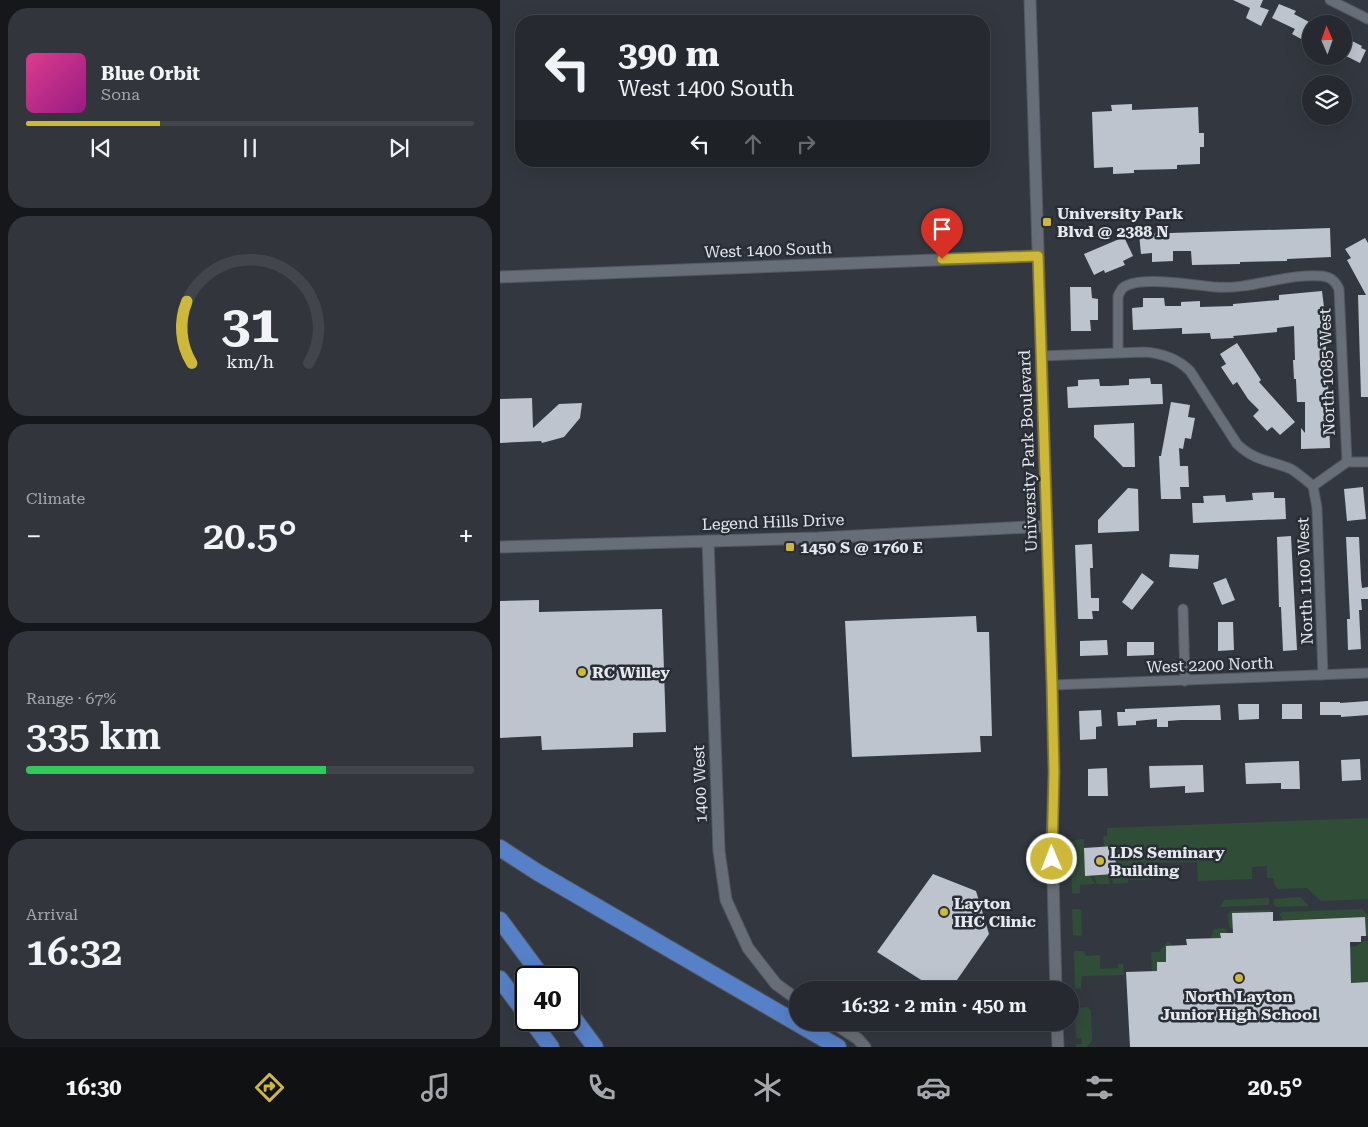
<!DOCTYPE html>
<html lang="en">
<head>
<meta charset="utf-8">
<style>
	:root { --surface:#262a30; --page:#32363c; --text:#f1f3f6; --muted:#a4a7ab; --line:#42464c; --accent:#ceb837 }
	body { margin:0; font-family:"Roboto Serif",serif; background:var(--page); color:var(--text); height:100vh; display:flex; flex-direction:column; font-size:19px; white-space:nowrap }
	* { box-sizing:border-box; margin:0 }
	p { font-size:16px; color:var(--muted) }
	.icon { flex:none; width:28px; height:28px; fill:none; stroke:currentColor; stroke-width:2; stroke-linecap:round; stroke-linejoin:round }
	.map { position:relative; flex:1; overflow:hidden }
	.sheet { display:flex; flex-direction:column; gap:8px; padding:8px; background:#15171a; width:500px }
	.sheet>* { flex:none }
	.hud { position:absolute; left:15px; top:15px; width:475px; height:152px; border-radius:20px; box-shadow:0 5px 20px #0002,0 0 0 1px var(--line); background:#262a30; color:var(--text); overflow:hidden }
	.needle { width:32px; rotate:358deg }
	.fabs { position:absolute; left:802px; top:15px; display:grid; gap:10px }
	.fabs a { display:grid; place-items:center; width:50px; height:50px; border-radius:50%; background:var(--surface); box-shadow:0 5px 20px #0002,0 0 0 1px var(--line); font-size:25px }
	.speed { position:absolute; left:15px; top:966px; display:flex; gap:10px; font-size:25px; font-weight:700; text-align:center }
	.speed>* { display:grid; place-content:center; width:65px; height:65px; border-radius:50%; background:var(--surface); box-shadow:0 5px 20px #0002,0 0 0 1px var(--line); line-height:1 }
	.speed .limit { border:2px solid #111; border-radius:8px; background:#fff; color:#111 }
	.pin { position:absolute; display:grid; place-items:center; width:42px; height:42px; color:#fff; margin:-51px -21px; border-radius:50% 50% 50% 0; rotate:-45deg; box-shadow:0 0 5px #0007 }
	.pin .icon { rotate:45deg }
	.me { position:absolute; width:55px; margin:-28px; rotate:359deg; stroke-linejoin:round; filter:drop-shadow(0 0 4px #0008) }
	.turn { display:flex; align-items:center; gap:18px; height:105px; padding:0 20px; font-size:22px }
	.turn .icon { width:65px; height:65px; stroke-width:2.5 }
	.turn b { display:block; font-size:35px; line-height:42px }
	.lanes { display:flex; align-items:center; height:48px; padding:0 20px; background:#0003; justify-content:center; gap:25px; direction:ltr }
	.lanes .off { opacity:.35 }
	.big { font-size:38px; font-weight:600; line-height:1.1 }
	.sheet .widget { flex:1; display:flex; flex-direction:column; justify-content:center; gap:8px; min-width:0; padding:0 18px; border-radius:20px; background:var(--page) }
	.sheet .dial { align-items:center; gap:0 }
	.dial svg { height:130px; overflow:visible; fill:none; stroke:var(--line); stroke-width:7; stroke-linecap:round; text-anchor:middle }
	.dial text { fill:var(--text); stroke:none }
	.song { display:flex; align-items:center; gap:15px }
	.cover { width:60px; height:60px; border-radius:8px; background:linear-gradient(135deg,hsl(330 70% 55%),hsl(310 70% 35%)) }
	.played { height:5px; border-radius:2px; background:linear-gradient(90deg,var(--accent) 30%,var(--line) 30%) }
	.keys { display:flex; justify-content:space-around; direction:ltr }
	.heat { display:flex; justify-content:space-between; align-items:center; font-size:28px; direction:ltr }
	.charge { height:8px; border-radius:4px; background:linear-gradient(90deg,#34c759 67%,var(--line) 0) }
	.trip { position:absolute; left:289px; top:981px; width:290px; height:50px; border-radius:25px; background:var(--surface); box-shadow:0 5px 20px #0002,0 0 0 1px var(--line); font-weight:600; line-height:50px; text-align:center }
	.menu { display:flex; height:80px; justify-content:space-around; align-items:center; background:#0f1113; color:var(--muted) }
	.menu .icon { width:35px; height:35px }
	.menu .selected { color:var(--accent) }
	.menu b { font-size:22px; color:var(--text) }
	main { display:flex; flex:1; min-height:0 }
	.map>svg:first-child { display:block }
</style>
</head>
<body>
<main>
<section class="sheet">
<div class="widget">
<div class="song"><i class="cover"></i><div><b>Blue Orbit</b><p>Sona</p></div></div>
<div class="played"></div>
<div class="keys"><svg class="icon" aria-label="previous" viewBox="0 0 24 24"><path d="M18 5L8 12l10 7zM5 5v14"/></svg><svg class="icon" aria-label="pause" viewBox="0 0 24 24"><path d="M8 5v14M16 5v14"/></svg><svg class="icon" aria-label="next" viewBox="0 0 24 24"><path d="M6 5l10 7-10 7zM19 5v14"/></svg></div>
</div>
<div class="widget dial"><svg viewBox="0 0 100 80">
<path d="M14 69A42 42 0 1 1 86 69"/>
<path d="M14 69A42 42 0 0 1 11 31" stroke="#ceb837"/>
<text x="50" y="56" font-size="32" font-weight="700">31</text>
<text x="50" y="72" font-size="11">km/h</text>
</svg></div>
<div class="widget"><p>Climate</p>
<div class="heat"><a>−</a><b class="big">20.5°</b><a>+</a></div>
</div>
<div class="widget"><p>Range · 67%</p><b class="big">335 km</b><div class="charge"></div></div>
<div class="widget"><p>Arrival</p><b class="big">16:32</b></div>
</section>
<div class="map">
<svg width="868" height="1047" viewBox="0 0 868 1047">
	<rect width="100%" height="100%" fill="#333840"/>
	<path fill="#304d38" d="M868,818V899L821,901L807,888L778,889L774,884V878H767V866L752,867V879L698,881L697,862L658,863L659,879L630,880L628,874L614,872V869L616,868V861H618L615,847H604L603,836H607V828Z
		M580,839H584V842L585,875H590L595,884L580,885V893L573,894L572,892L570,842Z
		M608,874L610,884H597L593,875Z
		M611,874L626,876L628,878V883L613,884Z
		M800,897L809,906L776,907L774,905V899Z
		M769,898V905L720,907L724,900Z
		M574,909H579L581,911L582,935L580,936L573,935L572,910Z
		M862,909L868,915V936H866L865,917L783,920L779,914L782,912Z
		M770,910L771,912L733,913V929L729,927L728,914L731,911Z
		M724,928L727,930V933H721V938H711L714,929Z
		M668,941L671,943L672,946H666V962H657V973H652L651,952H659Z
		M864,941H868V982L851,983L850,947L856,946Z
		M574,951H584L586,956L600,955V969L618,968V964H623L624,975L582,976L581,988L575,989Z
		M588,1007L591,1011L592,1040L587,1047H576V1044H582L581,1038H576L575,1008Z"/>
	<path fill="#bdc4ce" d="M733,0H763L760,7L769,10L761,26L746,18L750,8Z
		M779,4L796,11L794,14L811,23V35L806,33L803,40L792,34L795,29L772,18Z
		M844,41L851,44L852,41L862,46L861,48L866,50L860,63L844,55Z
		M632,104V110L698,107L699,133H704V147H700V164L677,165V169L634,170V173L613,174V167L594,168L592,112L612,111L611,105Z
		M830,228L831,257L787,259V261L740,262V264L692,265L691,251H673V261L652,262V253L641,254L639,234Z
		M624,237L633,256L623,261L625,265L605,273L604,270L594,275L584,254Z
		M865,238L868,243V397H861L858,295H866L847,260L851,258L845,249Z
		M570,287H591L592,298L598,299V320H590L591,331H571Z
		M822,291L826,323V354L825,355L826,383H828L830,448L801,449V428L805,433V402H797L796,379H794L793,360H795L794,326L777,328V332L733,336L734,338L711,339L710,333L682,334V328L633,330L632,308L643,307V298H664L665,306H681V302L700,301V307L733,306V304L779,300V295Z
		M737,343L761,380L759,382L795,422L780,435L772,427L767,431L753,416L759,410L748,399L737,382L733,385L721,367L726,364L720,354Z
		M650,378L651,384H662L663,404L568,408L567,387L578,386V380L599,379L600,386H611L629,385V379Z
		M32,398L33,428L59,404L82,403L80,418L64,437L42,443L41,441L0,443V399Z
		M671,402L690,405L688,417L695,418L691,439L685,438L683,449L679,448L680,466H688L689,487H680L681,499H661L659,456H661Z
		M634,423L635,467H623L594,437V425Z
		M863,487L866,519L847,521L844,489Z
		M628,488L638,489L639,531L598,533V520Z
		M774,492V498H785L786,519L693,523L692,503H704L703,496L725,495L726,502L753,500L752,493Z
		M791,536L797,650L783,651L781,607H779L777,537Z
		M846,537H859L861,579L862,588L868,587V599H861L862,610H859L861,649L848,650L847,619H850Z
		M592,544L593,568H590L591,598H599V611H592L593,619H578L575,545Z
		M670,554L699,555L698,569L669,567Z
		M642,573L654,582L632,610L622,602Z
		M726,578L735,600L722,605L713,583Z
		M39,600V612L162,609L166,732L133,733V747L42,750L41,736L0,738V601Z
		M476,616L477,632H489L492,736H480L481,752L352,757L345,621Z
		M718,622H733L734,650L718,651Z
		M607,640L608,655L580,656V641Z
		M627,642H654V655L627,656Z
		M868,701V715L841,717V715H820V702H840V703Z
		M738,704H759V719L739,720Z
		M782,704H802V719H782Z
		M720,705L721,720H681L668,721V727H657V719L636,721V725L618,726L617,712H625V709Z
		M601,710L602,726L596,727V739L580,740L579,711Z
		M860,759L861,780L842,781L841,760Z
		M799,761L800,789H781V783L746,784L745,763Z
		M703,765L704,792L685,793V786L650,788L649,766Z
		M607,768L608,796H588V769Z
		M615,846L616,869H614V874L585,876L584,848Z
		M433,874L476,891L489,934L450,990H437L377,952Z
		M773,912V921L865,917L866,936H861V942H850L851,983L868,982V1047H630L626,972L657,971V962H666V946L687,945L686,939L721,938L720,933H733L732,913Z"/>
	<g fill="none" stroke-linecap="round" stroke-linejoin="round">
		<g stroke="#54575f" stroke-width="11">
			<path id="minor" d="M830,0L868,19
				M618,353V296C621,290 622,287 628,285C645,277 695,285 715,287C751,290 786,273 822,276C831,277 835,281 839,289L847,462
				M541,356L644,352C662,353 677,358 690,371L737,444C756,462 770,460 791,469C799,474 806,480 813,486
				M813,486L817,508L823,675
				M813,486L847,462H868
				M683,609L685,681
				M552,685L868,673"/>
		</g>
		<g stroke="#54575f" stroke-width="13">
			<path id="tertiary" d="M530,0L552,685L554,772L552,840L556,990
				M0,277L538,256
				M208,541L219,851L226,900L248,948L276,984L298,1000
				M0,547L318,538L547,526
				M332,1022L358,1039L365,1047
				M557,1022L558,1047"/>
		</g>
		<g stroke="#54575f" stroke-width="18">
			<path id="motorway" d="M0,848L37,872L338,1047
				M0,920L43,978
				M0,979L26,1014
				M69,1012L95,1047
				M31,1020L51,1047"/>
		</g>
		<use href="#minor" stroke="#686e77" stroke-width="9"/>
		<use href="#tertiary" stroke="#686e77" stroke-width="11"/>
		<use href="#motorway" stroke="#5680c7" stroke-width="16"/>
	</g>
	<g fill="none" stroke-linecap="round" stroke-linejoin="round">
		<g stroke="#867824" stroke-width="12">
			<path id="route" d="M442,259L538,256L552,685L554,772L552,859"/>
		</g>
		<use href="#route" stroke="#ceb837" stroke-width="9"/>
	</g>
	<g fill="#ceb837" stroke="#292e36" stroke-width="2">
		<rect x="542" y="217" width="10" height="10" rx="2.5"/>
		<rect x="285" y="542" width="10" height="10" rx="2.5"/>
		<circle cx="82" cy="672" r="5"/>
		<circle cx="600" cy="861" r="5"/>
		<circle cx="444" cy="912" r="5"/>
		<circle cx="739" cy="978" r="5"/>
	</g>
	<g text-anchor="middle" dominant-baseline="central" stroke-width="5" stroke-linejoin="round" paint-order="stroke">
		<g font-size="16" font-weight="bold" fill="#e5e8ee" stroke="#292e36" text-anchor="start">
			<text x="557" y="213">University Park<tspan x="557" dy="18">Blvd @ 2388 N</tspan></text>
			<text x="300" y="547">1450 S @ 1760 E</text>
			<text x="92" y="672">RC Willey</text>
			<text x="610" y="852">LDS Seminary<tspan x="610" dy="18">Building</tspan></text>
			<text x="454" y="903">Layton<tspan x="454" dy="18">IHC Clinic</tspan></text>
			<text x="739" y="996" text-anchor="middle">North Layton<tspan x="739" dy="18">Junior High School</tspan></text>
		</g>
		<g font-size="16" fill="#e5e8ee" stroke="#292e36">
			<text transform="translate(268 250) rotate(-2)">West 1400 South</text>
			<text transform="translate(827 372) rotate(-92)">North 1085 West</text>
			<text transform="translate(528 451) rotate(-92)">University Park Boulevard</text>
			<text transform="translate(273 522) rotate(-2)">Legend Hills Drive</text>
			<text transform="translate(805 581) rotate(-92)">North 1100 West</text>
			<text transform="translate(710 665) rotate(-2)">West 2200 North</text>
			<text transform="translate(200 784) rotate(-92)">1400 West</text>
		</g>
	</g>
</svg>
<div class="fabs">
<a><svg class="needle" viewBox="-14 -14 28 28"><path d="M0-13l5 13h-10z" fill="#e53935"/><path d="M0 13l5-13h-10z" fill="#a4a7ab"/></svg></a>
<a><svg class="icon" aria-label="layers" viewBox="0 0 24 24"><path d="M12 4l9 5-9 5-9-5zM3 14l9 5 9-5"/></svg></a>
</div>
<div class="speed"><div class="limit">40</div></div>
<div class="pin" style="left:442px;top:259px;background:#d93025"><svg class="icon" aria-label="arrive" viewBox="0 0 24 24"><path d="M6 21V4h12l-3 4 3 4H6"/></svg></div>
<svg class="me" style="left:552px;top:859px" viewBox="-20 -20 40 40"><circle r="17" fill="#ceb837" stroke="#fff" stroke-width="3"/><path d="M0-11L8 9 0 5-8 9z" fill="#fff"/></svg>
<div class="trip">16:32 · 2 min · 450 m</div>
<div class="hud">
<div class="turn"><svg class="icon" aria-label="left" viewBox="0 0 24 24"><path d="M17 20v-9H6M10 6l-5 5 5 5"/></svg><div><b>390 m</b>West 1400 South</div></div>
<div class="lanes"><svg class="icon" aria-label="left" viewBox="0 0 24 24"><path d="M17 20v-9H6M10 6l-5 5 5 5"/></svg><svg class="icon off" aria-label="ahead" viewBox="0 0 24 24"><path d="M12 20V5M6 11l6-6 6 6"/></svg><svg class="icon off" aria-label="right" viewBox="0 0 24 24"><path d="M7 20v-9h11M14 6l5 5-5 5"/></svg></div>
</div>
</div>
</main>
<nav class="menu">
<b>16:30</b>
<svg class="icon selected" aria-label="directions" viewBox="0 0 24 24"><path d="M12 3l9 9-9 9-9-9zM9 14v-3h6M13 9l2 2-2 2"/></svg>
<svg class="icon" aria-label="music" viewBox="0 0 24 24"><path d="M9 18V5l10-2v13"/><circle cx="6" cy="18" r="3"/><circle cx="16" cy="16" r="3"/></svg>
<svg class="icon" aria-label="phone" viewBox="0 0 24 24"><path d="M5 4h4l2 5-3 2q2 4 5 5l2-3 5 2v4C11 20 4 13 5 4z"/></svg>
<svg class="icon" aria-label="climate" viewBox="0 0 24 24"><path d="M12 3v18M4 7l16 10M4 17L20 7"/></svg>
<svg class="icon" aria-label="car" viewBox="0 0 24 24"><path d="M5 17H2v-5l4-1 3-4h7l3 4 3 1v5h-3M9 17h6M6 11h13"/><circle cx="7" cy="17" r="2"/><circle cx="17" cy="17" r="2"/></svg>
<svg class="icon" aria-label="filters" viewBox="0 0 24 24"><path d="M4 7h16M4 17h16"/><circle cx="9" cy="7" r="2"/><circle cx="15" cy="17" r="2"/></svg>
<b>20.5°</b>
</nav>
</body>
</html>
